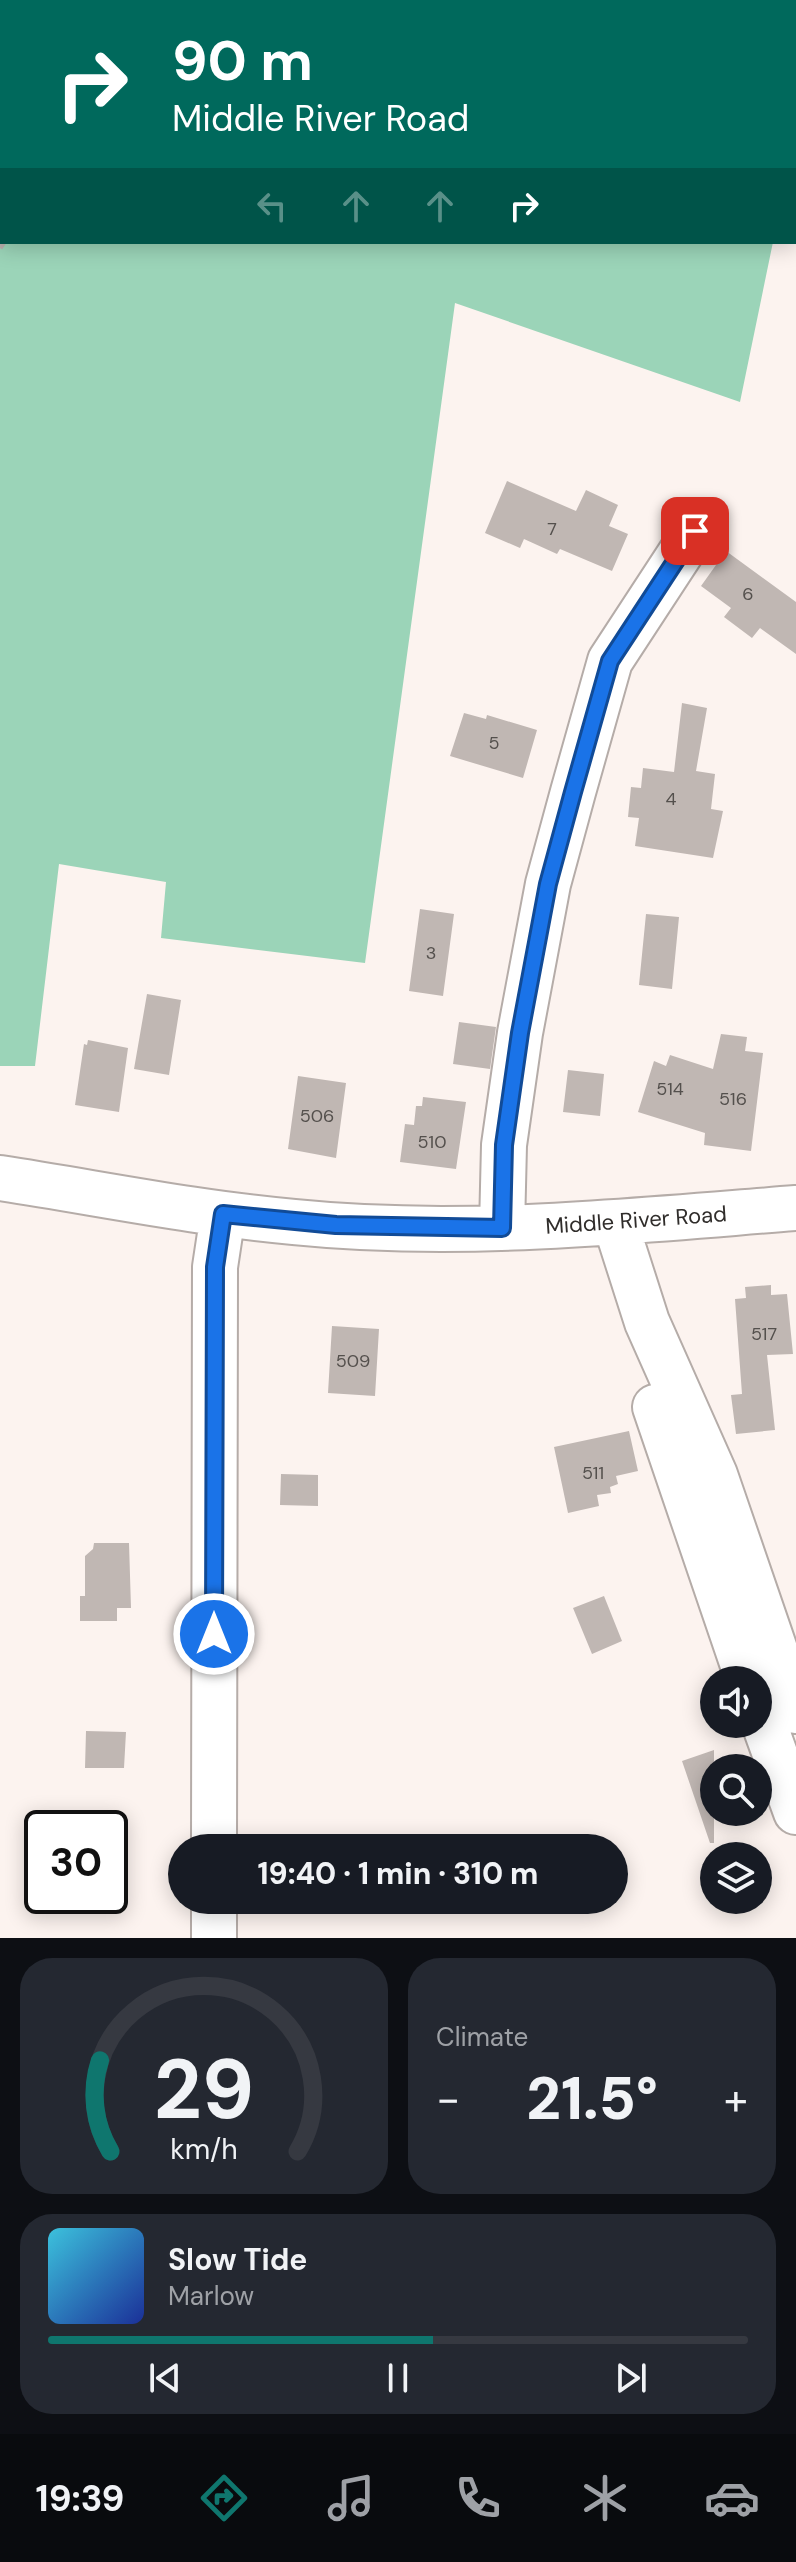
<!DOCTYPE html>
<html lang="en">
<head>
<meta charset="utf-8">
<style>
	:root { --surface:#171b24; --page:#242831; --text:#f1f3f6; --muted:#9ea1a6; --line:#363941; --accent:#0f766e }
	body { margin:0; font-family:"DM Sans",sans-serif; background:var(--page); color:var(--text); height:100vh; display:flex; flex-direction:column; font-size:30px; white-space:nowrap }
	* { box-sizing:border-box; margin:0 }
	p { font-size:26px; color:var(--muted) }
	.icon { flex:none; width:44px; height:44px; fill:none; stroke:currentColor; stroke-width:2; stroke-linecap:round; stroke-linejoin:round }
	.map { position:relative; height:1938px; overflow:hidden }
	.drawer { display:flex; flex-direction:column; gap:20px; padding:20px; background:#0d0f14; flex:1 }
	.drawer>* { flex:none }
	.hud { position:absolute; left:0px; top:0px; width:796px; height:244px; box-shadow:0 4px 20px #0003; background:#00695c; color:#fff; overflow:hidden }
	.fabs { position:absolute; left:700px; top:1666px; display:grid; gap:16px }
	.fabs a { display:grid; place-items:center; width:72px; height:72px; border-radius:50%; background:var(--surface); box-shadow:0 4px 20px #0003; font-size:40px }
	.speed { position:absolute; left:24px; top:1810px; display:flex; gap:16px; font-size:40px; font-weight:700; text-align:center }
	.speed>* { display:grid; place-content:center; width:104px; height:104px; border-radius:50%; background:var(--surface); box-shadow:0 4px 20px #0003; line-height:1 }
	.speed .limit { border:4px solid #111; border-radius:12px; background:#fff; color:#111 }
	.pin { position:absolute; display:grid; place-items:center; width:68px; height:68px; color:#fff; margin:-34px; border-radius:16px; box-shadow:0 4px 12px #0006 }
	.me { position:absolute; width:88px; margin:-44px; rotate:0deg; stroke-linejoin:round; filter:drop-shadow(0 0 6px #0008) }
	.turn { display:flex; align-items:center; gap:28px; height:168px; padding:0 40px; font-size:36px }
	.turn .icon { width:104px; height:104px; stroke-width:2.5 }
	.turn b { display:block; font-size:56px; line-height:68px }
	.lanes { display:flex; align-items:center; height:76px; padding:0 40px; background:#0003; justify-content:center; gap:40px; direction:ltr }
	.lanes .off { opacity:.35 }
	.big { font-size:60px; font-weight:800; line-height:1.1 }
	.drawer .widget { flex:1; display:flex; flex-direction:column; justify-content:center; gap:12px; min-width:0; padding:0 28px; border-radius:32px; background:var(--page) }
	.drawer .dial { align-items:center; gap:0 }
	.dial svg { height:208px; overflow:visible; fill:none; stroke:var(--line); stroke-width:7; stroke-linecap:round; text-anchor:middle }
	.dial text { fill:var(--text); stroke:none }
	.song { display:flex; align-items:center; gap:24px }
	.cover { width:96px; height:96px; border-radius:12px; background:linear-gradient(135deg,hsl(190 70% 55%),hsl(230 70% 35%)) }
	.played { height:8px; border-radius:4px; background:linear-gradient(90deg,var(--accent) 55%,var(--line) 55%) }
	.keys { display:flex; justify-content:space-around; direction:ltr }
	.heat { display:flex; justify-content:space-between; align-items:center; font-size:44px; direction:ltr }
	.drawer .tiles { flex:1; display:grid; gap:20px; grid-template-columns:1fr 1fr }
	.widget:last-child { grid-column:span 2 }
	.trip { position:absolute; left:168px; top:1834px; width:460px; height:80px; border-radius:40px; background:var(--surface); box-shadow:0 4px 20px #0003; font-weight:800; line-height:80px; text-align:center }
	.dock { display:flex; height:128px; justify-content:space-around; align-items:center; background:#090b0e; color:var(--muted) }
	.dock .icon { width:56px; height:56px }
	.dock .selected { color:var(--accent) }
	.dock b { font-size:36px; color:var(--text) }
	.map>svg:first-child { display:block }
</style>
</head>
<body>
<div class="map">
<svg width="796" height="1938" viewBox="0 0 796 1938">
	<rect width="100%" height="100%" fill="#fcf3ef"/>
	<path fill="#9bd4b8" d="M0,0H796L794,137V2H2V242H773L740,402L455,303L365,963L161,938L166,882L59,864L35,1066H0Z"/>
	<path fill="#c0b7b3" d="M507,481L576,511L586,490L618,505L609,526L628,534L612,571L560,549L557,554L524,539L520,548L485,533Z
		M726,551L796,602V654L760,628L752,638L724,617L731,608L701,586Z
		M682,703L707,708L696,771L715,774L711,809L723,811L713,858L635,846L639,818L628,817L631,787L641,788L643,768L674,772Z
		M464,713L486,719L487,715L537,730L523,778L450,756Z
		M420,909L454,914L443,996L409,991Z
		M646,914L679,917L672,989L639,985Z
		M147,994L181,1000L169,1075L134,1069Z
		M459,1022L496,1027L490,1069L453,1064Z
		M721,1034L747,1037L745,1051L763,1053L751,1151L704,1145L705,1133L638,1112L654,1061L666,1066L670,1055L713,1069Z
		M88,1040L128,1048L119,1112L75,1105L84,1044L87,1045Z
		M568,1070L604,1074L600,1116L563,1112Z
		M298,1076L346,1083L336,1158L288,1149Z
		M423,1097L466,1102L456,1169L400,1162L405,1124L414,1125L416,1106H422Z
		M771,1285V1295L787,1294L793,1354L767,1355L775,1430L736,1434L731,1395L742,1394L735,1299L746,1298L745,1287Z
		M332,1326L379,1329L375,1396L328,1393Z
		M629,1431L638,1471L616,1476L618,1484L610,1487L611,1493L597,1495L599,1506L568,1513L554,1447Z
		M281,1474L318,1475V1506L280,1505Z
		M94,1543H129L131,1608H117V1621H80V1596H85V1556L93,1549Z
		M604,1596L622,1641L592,1654L573,1608Z
		M86,1731L126,1732L124,1768H85Z
		M714,1750V1843H710L682,1761Z"/>
	<g fill="none" stroke-linecap="round" stroke-linejoin="round">
		<g stroke="#b5aca8" stroke-width="48">
			<path id="minor" d="M0,1178C98,1193 195,1213 294,1222C461,1239 629,1221 796,1208
				M615,1222L647,1322L715,1475L796,1711
				M502,1228L504,1145L520,1033L548,884L573,792L610,661L695,531
				M655,1407L748,1680
				M758,1707L796,1812
				M214,1848L215,1267L223,1214
				M214,1938V1900"/>
		</g>
		<path stroke="#b6afac" stroke-width="5" stroke-dasharray="8 4" stroke-linecap="butt" d="M131,2L132,0
			M0,248L4,242"/>
		<use href="#minor" stroke="#fff" stroke-width="44"/>
	</g>
	<g fill="none" stroke-linecap="round" stroke-linejoin="round">
		<g stroke="#114b97" stroke-width="20">
			<path id="route" d="M214,1634L215,1267L223,1214L336,1225L502,1228L504,1145L520,1033L548,884L573,792L610,661L695,531"/>
		</g>
		<use href="#route" stroke="#1a73e8" stroke-width="14"/>
	</g>
	<g text-anchor="middle" dominant-baseline="central" stroke-width="6" stroke-linejoin="round" paint-order="stroke">
		<g font-size="18" fill="#54504d">
			<text x="552" y="529">7</text>
			<text x="748" y="594">6</text>
			<text x="494" y="743">5</text>
			<text x="671" y="799">4</text>
			<text x="431" y="953">3</text>
			<text x="670" y="1089">514</text>
			<text x="733" y="1099">516</text>
			<text x="317" y="1116">506</text>
			<text x="432" y="1142">510</text>
			<text x="764" y="1334">517</text>
			<text x="353" y="1361">509</text>
			<text x="593" y="1473">511</text>
		</g>
		<g font-size="22" fill="#302d2b" stroke="#fff">
			<text transform="translate(636 1220) rotate(-4)">Middle River Road</text>
		</g>
	</g>
</svg>
<div class="fabs">
<a><svg class="icon" aria-label="sound" viewBox="0 0 24 24"><path d="M4 9h4l5-4v14l-5-4H4zM17 9q2 3 0 6"/></svg></a>
<a><svg class="icon" aria-label="search" viewBox="0 0 24 24"><circle cx="10" cy="10" r="6"/><path d="M15 15l6 6"/></svg></a>
<a><svg class="icon" aria-label="layers" viewBox="0 0 24 24"><path d="M12 4l9 5-9 5-9-5zM3 14l9 5 9-5"/></svg></a>
</div>
<div class="speed"><div class="limit">30</div></div>
<div class="pin" style="left:695px;top:531px;background:#d93025"><svg class="icon" aria-label="arrive" viewBox="0 0 24 24"><path d="M6 21V4h12l-3 4 3 4H6"/></svg></div>
<svg class="me" style="left:214px;top:1634px" viewBox="-20 -20 40 40"><circle r="17" fill="#1a73e8" stroke="#fff" stroke-width="3"/><path d="M0-11L8 9 0 5-8 9z" fill="#fff"/></svg>
<div class="trip">19:40 · 1 min · 310 m</div>
<div class="hud">
<div class="turn"><svg class="icon" aria-label="right" viewBox="0 0 24 24"><path d="M7 20v-9h11M14 6l5 5-5 5"/></svg><div><b>90 m</b>Middle River Road</div></div>
<div class="lanes"><svg class="icon off" aria-label="left" viewBox="0 0 24 24"><path d="M17 20v-9H6M10 6l-5 5 5 5"/></svg><svg class="icon off" aria-label="ahead" viewBox="0 0 24 24"><path d="M12 20V5M6 11l6-6 6 6"/></svg><svg class="icon off" aria-label="ahead" viewBox="0 0 24 24"><path d="M12 20V5M6 11l6-6 6 6"/></svg><svg class="icon" aria-label="right" viewBox="0 0 24 24"><path d="M7 20v-9h11M14 6l5 5-5 5"/></svg></div>
</div>
</div>
<section class="drawer">
<div class="tiles">
<div class="widget dial"><svg viewBox="0 0 100 80">
<path d="M14 69A42 42 0 1 1 86 69"/>
<path d="M14 69A42 42 0 0 1 10 34" stroke="#0f766e"/>
<text x="50" y="56" font-size="32" font-weight="700">29</text>
<text x="50" y="72" font-size="11">km/h</text>
</svg></div>
<div class="widget"><p>Climate</p>
<div class="heat"><a>−</a><b class="big">21.5°</b><a>+</a></div>
</div>
<div class="widget">
<div class="song"><i class="cover"></i><div><b>Slow Tide</b><p>Marlow</p></div></div>
<div class="played"></div>
<div class="keys"><svg class="icon" aria-label="previous" viewBox="0 0 24 24"><path d="M18 5L8 12l10 7zM5 5v14"/></svg><svg class="icon" aria-label="pause" viewBox="0 0 24 24"><path d="M8 5v14M16 5v14"/></svg><svg class="icon" aria-label="next" viewBox="0 0 24 24"><path d="M6 5l10 7-10 7zM19 5v14"/></svg></div>
</div>
</div>
</section>
<nav class="dock">
<b>19:39</b>
<svg class="icon selected" aria-label="directions" viewBox="0 0 24 24"><path d="M12 3l9 9-9 9-9-9zM9 14v-3h6M13 9l2 2-2 2"/></svg>
<svg class="icon" aria-label="music" viewBox="0 0 24 24"><path d="M9 18V5l10-2v13"/><circle cx="6" cy="18" r="3"/><circle cx="16" cy="16" r="3"/></svg>
<svg class="icon" aria-label="phone" viewBox="0 0 24 24"><path d="M5 4h4l2 5-3 2q2 4 5 5l2-3 5 2v4C11 20 4 13 5 4z"/></svg>
<svg class="icon" aria-label="climate" viewBox="0 0 24 24"><path d="M12 3v18M4 7l16 10M4 17L20 7"/></svg>
<svg class="icon" aria-label="car" viewBox="0 0 24 24"><path d="M5 17H2v-5l4-1 3-4h7l3 4 3 1v5h-3M9 17h6M6 11h13"/><circle cx="7" cy="17" r="2"/><circle cx="17" cy="17" r="2"/></svg>
</nav>
</body>
</html>
